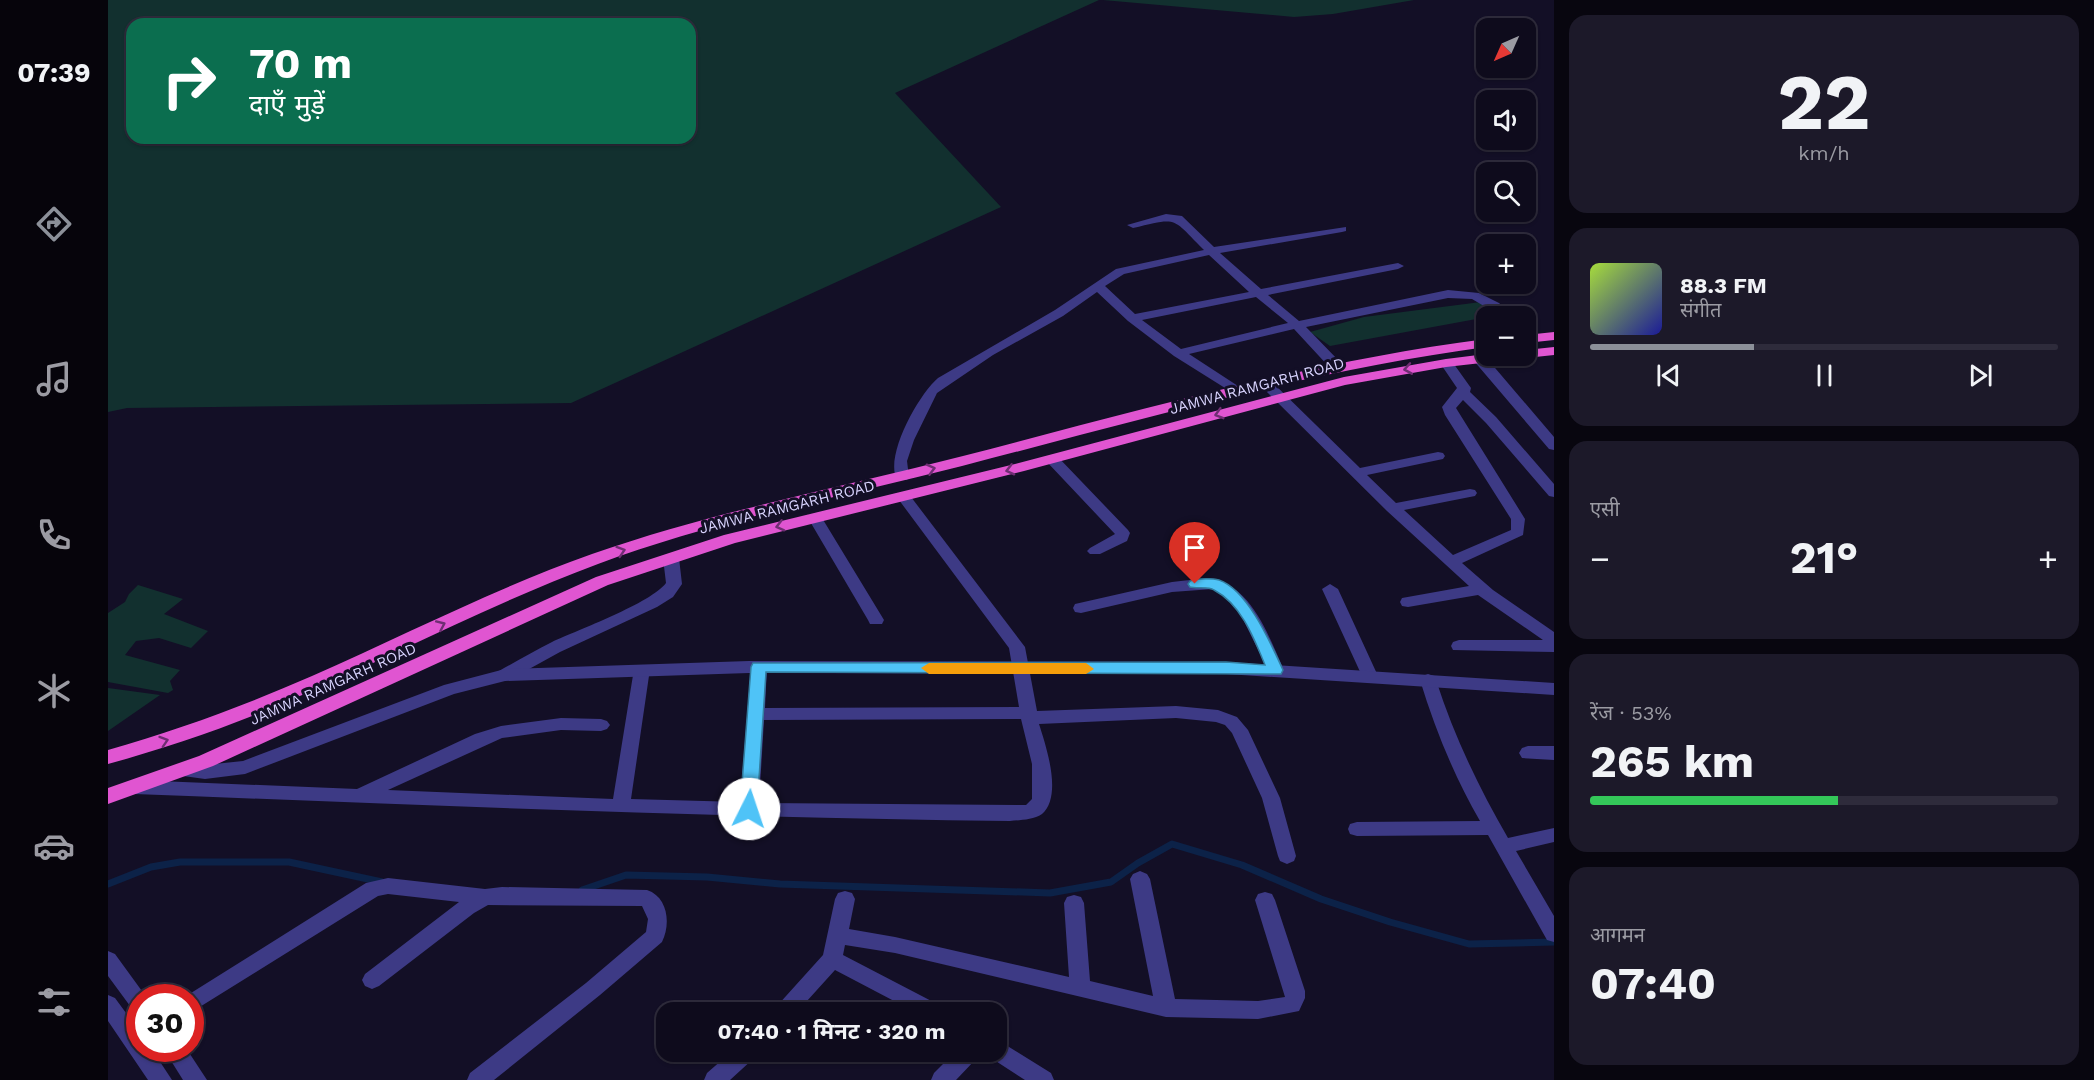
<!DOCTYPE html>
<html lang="hi">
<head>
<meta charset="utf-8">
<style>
	:root { --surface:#0e0b1c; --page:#1c1929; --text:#f1f3f6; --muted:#9b9ba3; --line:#2e2b3b; --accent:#8c9099 }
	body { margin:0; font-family:"Work Sans","Noto Sans Devanagari",sans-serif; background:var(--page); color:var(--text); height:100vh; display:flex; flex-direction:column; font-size:22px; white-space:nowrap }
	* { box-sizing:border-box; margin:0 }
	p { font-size:20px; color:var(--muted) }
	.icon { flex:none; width:33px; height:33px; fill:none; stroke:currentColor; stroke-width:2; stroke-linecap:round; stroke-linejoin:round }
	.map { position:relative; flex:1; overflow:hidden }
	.side { display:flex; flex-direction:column; gap:15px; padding:15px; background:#08060f; width:540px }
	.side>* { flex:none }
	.banner { position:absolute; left:18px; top:18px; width:570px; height:126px; border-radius:18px; box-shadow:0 2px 4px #0004,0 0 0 2px var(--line); background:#0b6e4f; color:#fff; overflow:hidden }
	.needle { width:39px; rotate:225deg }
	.fabs { position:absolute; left:1368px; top:18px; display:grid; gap:12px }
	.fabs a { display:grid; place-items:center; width:60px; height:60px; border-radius:12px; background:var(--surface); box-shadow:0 2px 4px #0004,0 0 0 2px var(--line); font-size:30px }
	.speed { position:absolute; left:18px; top:984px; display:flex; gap:12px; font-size:30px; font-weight:700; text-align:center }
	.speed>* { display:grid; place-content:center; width:78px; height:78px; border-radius:50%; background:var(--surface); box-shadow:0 2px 4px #0004,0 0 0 2px var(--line); line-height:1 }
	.speed .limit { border:9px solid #d22; background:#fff; color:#111 }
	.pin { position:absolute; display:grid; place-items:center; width:51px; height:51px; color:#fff; margin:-62px -26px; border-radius:50% 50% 50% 0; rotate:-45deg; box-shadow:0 0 6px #0007 }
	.pin .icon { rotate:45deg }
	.me { position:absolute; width:66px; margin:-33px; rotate:4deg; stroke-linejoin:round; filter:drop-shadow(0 0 4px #0008) }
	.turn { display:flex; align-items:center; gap:21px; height:126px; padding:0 24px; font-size:27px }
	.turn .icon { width:78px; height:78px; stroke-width:2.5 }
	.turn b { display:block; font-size:42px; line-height:51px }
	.big { font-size:45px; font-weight:700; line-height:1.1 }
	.side .card { flex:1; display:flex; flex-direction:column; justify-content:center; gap:9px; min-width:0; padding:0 21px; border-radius:18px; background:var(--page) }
	.side .dial { align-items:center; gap:0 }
	.dial b { font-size:78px; line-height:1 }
	.song { display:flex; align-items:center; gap:18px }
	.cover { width:72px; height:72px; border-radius:9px; background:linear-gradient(135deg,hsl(80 70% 55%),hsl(240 70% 35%)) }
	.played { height:6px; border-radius:3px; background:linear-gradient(90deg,var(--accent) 35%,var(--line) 35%) }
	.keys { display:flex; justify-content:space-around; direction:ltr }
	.heat { display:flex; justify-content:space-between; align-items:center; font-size:33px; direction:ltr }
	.charge { height:9px; border-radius:4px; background:linear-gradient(90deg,#34c759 53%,var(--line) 0) }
	.trip { position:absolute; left:548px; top:1002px; width:351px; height:60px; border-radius:18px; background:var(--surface); box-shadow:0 2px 4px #0004,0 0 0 2px var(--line); font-weight:700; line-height:60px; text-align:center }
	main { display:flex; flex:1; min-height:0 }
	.menu { display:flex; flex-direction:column; width:108px; justify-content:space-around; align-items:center; background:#06040b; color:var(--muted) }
	.menu .icon { width:42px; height:42px }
	.menu .current { color:var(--accent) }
	.menu b { font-size:27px; color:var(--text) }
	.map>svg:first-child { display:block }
</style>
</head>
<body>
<main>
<nav class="menu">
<b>07:39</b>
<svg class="icon current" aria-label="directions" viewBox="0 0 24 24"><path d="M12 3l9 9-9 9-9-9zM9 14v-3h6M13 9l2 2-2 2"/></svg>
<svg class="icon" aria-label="music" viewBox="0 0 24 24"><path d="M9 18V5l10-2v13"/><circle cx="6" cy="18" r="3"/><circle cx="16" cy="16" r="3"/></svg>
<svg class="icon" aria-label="phone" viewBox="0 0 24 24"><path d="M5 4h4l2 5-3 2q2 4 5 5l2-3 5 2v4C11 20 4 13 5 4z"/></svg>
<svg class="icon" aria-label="climate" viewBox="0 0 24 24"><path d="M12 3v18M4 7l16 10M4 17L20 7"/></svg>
<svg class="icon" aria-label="car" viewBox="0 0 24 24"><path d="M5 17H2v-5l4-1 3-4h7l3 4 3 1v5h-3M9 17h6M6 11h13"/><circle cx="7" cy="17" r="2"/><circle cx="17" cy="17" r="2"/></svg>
<svg class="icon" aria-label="filters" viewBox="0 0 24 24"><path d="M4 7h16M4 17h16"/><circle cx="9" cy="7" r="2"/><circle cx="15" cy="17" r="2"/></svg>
</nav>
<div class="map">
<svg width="1446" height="1080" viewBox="0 0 1446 1080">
	<rect width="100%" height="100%" fill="#130f26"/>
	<path fill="#12302f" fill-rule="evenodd" d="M0,0H991L787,93L893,207L463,403L19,408L0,412ZM24,24H582V138H24Z
		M995,0H1306L1225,14L1186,17Z
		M1373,302L1390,315L1222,346L1202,332L1256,317Z
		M30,585L75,599L56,614L100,631L83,648L51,638L28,641L17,655L72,670L62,681L65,690L60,693L0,682V613L17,602L21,594Z
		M0,688L52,695L0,731Z"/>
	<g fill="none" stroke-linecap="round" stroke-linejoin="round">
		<path stroke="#0c2248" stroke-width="7" d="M0,884L43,867L72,862H181L274,882
			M474,890L518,875L599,877L672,884L942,893L1003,882L1030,863L1064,844L1134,865L1213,899L1282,922L1361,944L1446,942"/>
		<path fill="#3d3a85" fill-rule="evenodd" d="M1058,214L1074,216L1106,247L1238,227V231L1234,232L1112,253L1153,289L1290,263L1296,266L1290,269L1160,295L1191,321L1340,290L1371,293L1391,303L1406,316H1393L1364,299L1340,298L1198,327L1233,363L1234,366L1228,370L1223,369L1186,329L1081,354L1130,386L1132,389L1125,393L1066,356L1020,321L989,292L955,316L885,355L829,393L806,440L799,461L801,477L799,480H789C776,456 811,394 830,378L947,310L1008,269L1096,250C1063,217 1071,217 1025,228L1019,225ZM1101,255L1141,292L1027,314L997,286L1016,274ZM1148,297L1180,323L1073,349L1034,320Z
			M1418,326L1422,327L1433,338L1431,341H1423L1418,336Z
			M1371,354L1376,355L1446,437V450L1441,449L1366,361L1365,358L1366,355Z
			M1338,359L1343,360L1363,388L1362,392L1388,417L1446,484V497L1441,496L1378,423L1355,400L1348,408L1417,519L1415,535L1354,563L1385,590L1446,632V652L1345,650L1343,646L1345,642L1351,640H1435L1370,595L1300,607L1294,606L1292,602L1294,598L1361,586L1279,511L1149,382L1151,379H1161L1252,468L1330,452L1335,453L1337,456L1335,459L1259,475L1288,503L1362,489L1367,490L1369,493L1367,496L1296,510L1345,555L1403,530V519L1337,415L1334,407L1349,388L1332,363Z
			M944,455L949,456L1020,530L1022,533L1019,541L992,554H982L979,551L982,548L1007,534L939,462L937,459Z
			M795,492L800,493L917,647L929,711L1068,706L1110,710L1129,717L1140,730L1172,798L1188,856L1186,861L1179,864L1172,861L1170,856L1154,798L1124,733L1117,725L1108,722L1068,718L931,724C938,746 955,796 934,814C925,820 912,820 902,821C610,818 318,805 26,794L20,792L17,787L20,782L26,780L249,789L367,734L393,726L453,718L493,719L499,721L502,725L499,729L493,731L453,730L394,738L280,790L505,799L526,669L528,665H540L542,669L523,799L632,802L643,667L645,663H657L659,667L657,708L911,707L901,648L788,496ZM913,719L924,764V799L918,805L651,803L656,720Z
			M707,513L714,518L776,620L774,624H762L760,620L700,518Z
			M563,553L571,558L574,584L565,597L549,607L452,652L403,679H391L389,675L391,671C409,661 426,651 444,642C470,630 543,603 558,583L555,558Z
			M1099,578C1143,583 1160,635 1176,670L1174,674H1162L1132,613L1114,594L1105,589L1064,592L973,613L967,612L965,608L967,604L1064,582Z
			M1222,584L1230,589L1270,676L1268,680H1256L1254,676L1214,589Z
			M1320,674L1326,676L1328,680C1346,736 1371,788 1400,838L1446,828V842L1408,851L1446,916V942L1439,940L1380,835L1249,836L1242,834L1240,829L1242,824L1249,822L1372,821C1346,776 1327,729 1312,680L1314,676Z
			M1420,746H1446V760L1414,758L1411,753L1414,748Z
			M1032,871L1039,874L1042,879L1067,999L1150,1001L1177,997L1147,900L1150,894L1157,892L1164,894L1167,900L1197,991V998L1191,1011L1150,1019L1058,1017L787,953L737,945L735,955L833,1006L836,1012H807L727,970L689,1012H666L669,1006L715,955L727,899L730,893L737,891L744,893L747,899L741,929L787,937L961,977L956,903L959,897L966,895L973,897L976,903L982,981L1045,996L1022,879L1025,874Z
			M280,878L377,889L394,887L539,890C560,897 563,924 554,942L492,995L386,1080H359L362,1073L478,983L538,932L540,919L534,906L380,905L366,913L271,986L264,989L257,986L254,980L257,974L351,902L280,894L270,896L82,1013V998H75L258,883Z
			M888,1039L943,1073L946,1080H917L880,1056L878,1052H888Z
			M623,1052H648L645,1059L622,1080H596L599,1073Z
			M847,1052H871L868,1059L848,1080H823L826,1073Z"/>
		<path fill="#3d3a85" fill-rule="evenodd" d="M641,661L1118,662L1446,683V695L1118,674L641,673L397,681L346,694L137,774L97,779L68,775L65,770L68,765L74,763L97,765L135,761L336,685L397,669Z
			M0,951L7,954L39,998H32V1013L25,1010L0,976Z
			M0,995L7,998L32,1032V1048H43L64,1080H40L0,1021Z
			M55,1048H78L99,1080H75Z"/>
		<path fill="#e055d1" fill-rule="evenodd" d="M1446,332V340L1418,343V335Z
			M1378,339V347C1200,371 1028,421 854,466C733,497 608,520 490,564C383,604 283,657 178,702C120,727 61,747 0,764V750C70,730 138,705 204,676C297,635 388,588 484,554C604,512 731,488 855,456C1029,411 1200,362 1378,339Z
			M1446,347V355L1418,358L1412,356H1418V350Z
			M1378,354L1407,356L1400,360L1338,367L1237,385L916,471L627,543L500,585L105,766L0,804V788L91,756L488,577L616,535L907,464L1236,377L1338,359Z"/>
	</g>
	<defs><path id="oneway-chevron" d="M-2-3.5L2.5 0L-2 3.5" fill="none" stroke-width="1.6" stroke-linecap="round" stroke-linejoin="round" transform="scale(1.5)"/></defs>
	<g stroke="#6f2e73">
		<use href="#oneway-chevron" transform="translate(1300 369) rotate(170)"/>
		<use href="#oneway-chevron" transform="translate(1111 414) rotate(164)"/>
		<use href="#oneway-chevron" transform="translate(823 469) rotate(-15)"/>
		<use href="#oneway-chevron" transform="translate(902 470) rotate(166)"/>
		<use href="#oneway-chevron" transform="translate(672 526) rotate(166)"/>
		<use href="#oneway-chevron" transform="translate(513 551) rotate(-18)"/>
		<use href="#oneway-chevron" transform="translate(333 625) rotate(-24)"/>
		<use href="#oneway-chevron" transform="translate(56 741) rotate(-18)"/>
	</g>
	<path fill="#4fc3f7" stroke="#337fa1" stroke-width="1.5" d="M1087,579C1094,579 1104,578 1111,580C1140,590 1163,644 1175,670L1173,674L658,672L649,809L647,813L641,815L635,813L632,809L643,667L645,663L1118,662L1157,665C1146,638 1133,604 1106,590C1100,586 1089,589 1082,587L1080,584L1082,581Z"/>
	<path fill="#f59e0b" d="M821,663H978L986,669L978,674H821L813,668Z"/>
	<g text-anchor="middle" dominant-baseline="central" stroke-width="6" stroke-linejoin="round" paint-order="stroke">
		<g font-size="15" fill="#d9d4ff" stroke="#130f26">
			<text transform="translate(1149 386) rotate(-15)">JAMWA RAMGARH ROAD</text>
			<text transform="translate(679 507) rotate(-14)">JAMWA RAMGARH ROAD</text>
			<text transform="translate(225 684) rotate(-24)">JAMWA RAMGARH ROAD</text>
		</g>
	</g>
</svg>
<div class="fabs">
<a><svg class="needle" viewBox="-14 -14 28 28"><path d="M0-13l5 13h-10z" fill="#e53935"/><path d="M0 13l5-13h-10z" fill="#9b9ba3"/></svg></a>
<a><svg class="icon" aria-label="sound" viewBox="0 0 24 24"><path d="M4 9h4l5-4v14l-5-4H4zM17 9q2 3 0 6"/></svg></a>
<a><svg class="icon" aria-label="search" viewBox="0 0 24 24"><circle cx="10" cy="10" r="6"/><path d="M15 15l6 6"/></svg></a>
<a>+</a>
<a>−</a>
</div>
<div class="speed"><div class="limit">30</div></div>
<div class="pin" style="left:1087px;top:584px;background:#d93025"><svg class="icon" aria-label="arrive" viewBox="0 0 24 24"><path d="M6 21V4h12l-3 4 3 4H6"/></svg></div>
<svg class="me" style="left:641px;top:809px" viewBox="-20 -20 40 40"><circle r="19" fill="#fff"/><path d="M0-13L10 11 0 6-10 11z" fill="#4fc3f7"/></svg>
<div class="trip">07:40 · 1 मिनट · 320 m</div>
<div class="banner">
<div class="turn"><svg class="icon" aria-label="right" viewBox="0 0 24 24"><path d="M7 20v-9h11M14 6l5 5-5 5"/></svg><div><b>70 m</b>दाएँ मुड़ें</div></div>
</div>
</div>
<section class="side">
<div class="card dial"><b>22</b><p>km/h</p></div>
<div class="card">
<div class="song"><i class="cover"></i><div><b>88.3 FM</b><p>संगीत</p></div></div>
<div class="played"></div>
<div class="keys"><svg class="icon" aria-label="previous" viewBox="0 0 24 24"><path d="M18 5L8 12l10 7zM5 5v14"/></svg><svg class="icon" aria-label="pause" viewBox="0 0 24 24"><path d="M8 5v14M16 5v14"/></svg><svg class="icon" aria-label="next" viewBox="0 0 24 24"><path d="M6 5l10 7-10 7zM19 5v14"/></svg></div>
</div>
<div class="card"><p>एसी</p>
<div class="heat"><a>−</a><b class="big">21°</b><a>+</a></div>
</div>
<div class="card"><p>रेंज · 53%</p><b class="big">265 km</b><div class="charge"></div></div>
<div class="card"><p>आगमन</p><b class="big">07:40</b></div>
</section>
</main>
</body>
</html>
